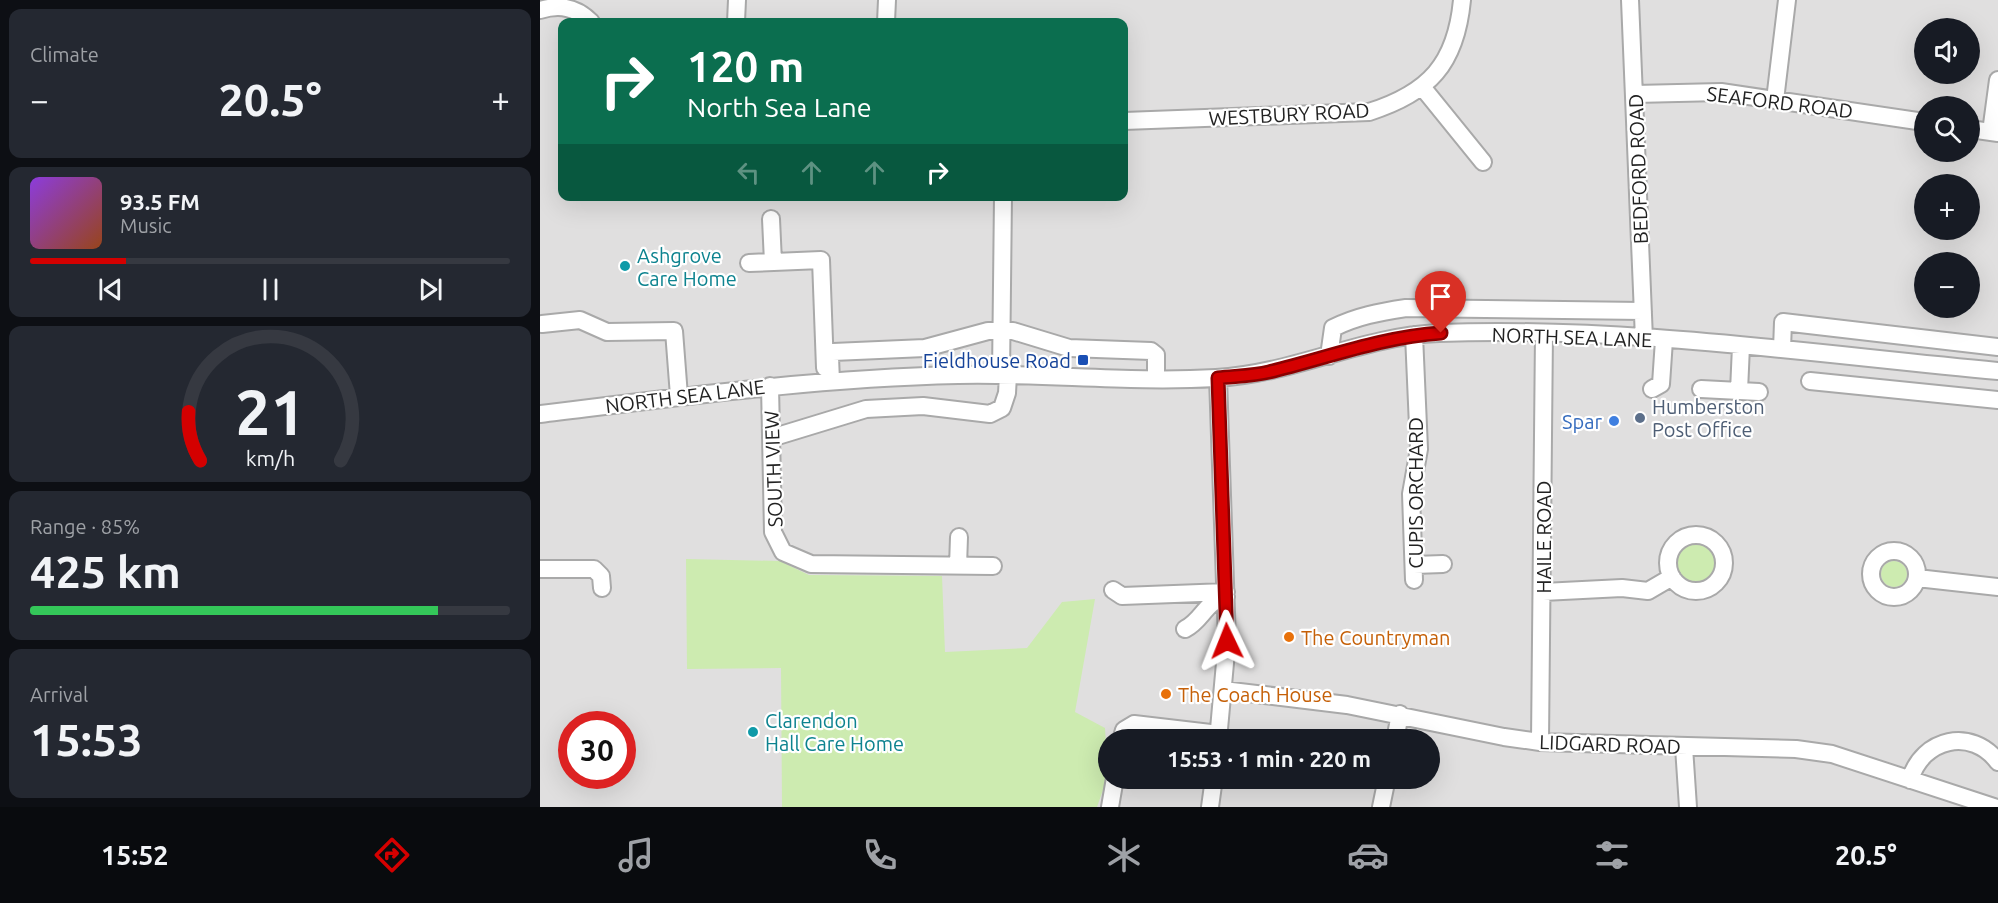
<!DOCTYPE html>
<html lang="en">
<head>
<meta charset="utf-8">
<style>
	:root { --surface:#171b24; --page:#242831; --text:#f1f3f6; --muted:#9ea1a6; --line:#363941; --accent:#d40000 }
	body { margin:0; font-family:Ubuntu,sans-serif; background:var(--page); color:var(--text); height:100vh; display:flex; flex-direction:column; font-size:22px; white-space:nowrap }
	* { box-sizing:border-box; margin:0 }
	p { font-size:20px; color:var(--muted) }
	.icon { flex:none; width:33px; height:33px; fill:none; stroke:currentColor; stroke-width:2; stroke-linecap:round; stroke-linejoin:round }
	.map { position:relative; flex:1; overflow:hidden }
	.sheet { display:flex; flex-direction:column; gap:9px; padding:9px; background:#0d0f14; width:540px }
	.sheet>* { flex:none }
	.banner { position:absolute; left:18px; top:18px; width:570px; height:183px; border-radius:12px; box-shadow:0 6px 24px #0002; background:#0b6e4f; color:#fff; overflow:hidden }
	.controls { position:absolute; left:1374px; top:18px; display:grid; gap:12px }
	.controls a { display:grid; place-items:center; width:66px; height:66px; border-radius:50%; background:var(--surface); box-shadow:0 6px 24px #0002; font-size:30px }
	.speed { position:absolute; left:18px; top:711px; display:flex; gap:12px; font-size:30px; font-weight:700; text-align:center }
	.speed>* { display:grid; place-content:center; width:78px; height:78px; border-radius:50%; background:var(--surface); box-shadow:0 6px 24px #0002; line-height:1 }
	.speed .limit { border:9px solid #d22; background:#fff; color:#111 }
	.pin { position:absolute; display:grid; place-items:center; width:51px; height:51px; color:#fff; margin:-62px -26px; border-radius:50% 50% 50% 0; rotate:-45deg; box-shadow:0 0 6px #0007 }
	.pin .icon { rotate:45deg }
	.me { position:absolute; width:66px; margin:-33px; rotate:358deg; stroke-linejoin:round; filter:drop-shadow(0 0 4px #0008) }
	.turn { display:flex; align-items:center; gap:21px; height:126px; padding:0 30px; font-size:27px }
	.turn .icon { width:78px; height:78px; stroke-width:2.5 }
	.turn b { display:block; font-size:42px; line-height:51px }
	.lanes { display:flex; align-items:center; height:57px; padding:0 30px; background:#0003; justify-content:center; gap:30px; direction:ltr }
	.lanes .off { opacity:.35 }
	.big { font-size:45px; font-weight:700; line-height:1.1 }
	.sheet .tile { flex:1; display:flex; flex-direction:column; justify-content:center; gap:9px; min-width:0; padding:0 21px; border-radius:12px; background:var(--page) }
	.sheet .dial { align-items:center; gap:0 }
	.dial svg { height:156px; overflow:visible; fill:none; stroke:var(--line); stroke-width:7; stroke-linecap:round; text-anchor:middle }
	.dial text { fill:var(--text); stroke:none }
	.song { display:flex; align-items:center; gap:18px }
	.cover { width:72px; height:72px; border-radius:9px; background:linear-gradient(135deg,hsl(270 70% 55%),hsl(20 70% 35%)) }
	.played { height:6px; border-radius:3px; background:linear-gradient(90deg,var(--accent) 20%,var(--line) 20%) }
	.keys { display:flex; justify-content:space-around; direction:ltr }
	.heat { display:flex; justify-content:space-between; align-items:center; font-size:33px; direction:ltr }
	.charge { height:9px; border-radius:4px; background:linear-gradient(90deg,#34c759 85%,var(--line) 0) }
	.trip { position:absolute; left:558px; top:729px; width:342px; height:60px; border-radius:30px; background:var(--surface); box-shadow:0 6px 24px #0002; font-weight:700; line-height:60px; text-align:center }
	.dock { display:flex; height:96px; justify-content:space-around; align-items:center; background:#090b0e; color:var(--muted) }
	.dock .icon { width:42px; height:42px }
	.dock .active { color:var(--accent) }
	.dock b { font-size:27px; color:var(--text) }
	main { display:flex; flex:1; min-height:0 }
	.map>svg:first-child { display:block }
</style>
</head>
<body>
<main>
<section class="sheet">
<div class="tile"><p>Climate</p>
<div class="heat"><a>−</a><b class="big">20.5°</b><a>+</a></div>
</div>
<div class="tile">
<div class="song"><i class="cover"></i><div><b>93.5 FM</b><p>Music</p></div></div>
<div class="played"></div>
<div class="keys"><svg class="icon" aria-label="previous" viewBox="0 0 24 24"><path d="M18 5L8 12l10 7zM5 5v14"/></svg><svg class="icon" aria-label="pause" viewBox="0 0 24 24"><path d="M8 5v14M16 5v14"/></svg><svg class="icon" aria-label="next" viewBox="0 0 24 24"><path d="M6 5l10 7-10 7zM19 5v14"/></svg></div>
</div>
<div class="tile dial"><svg viewBox="0 0 100 80">
<path d="M14 69A42 42 0 1 1 86 69"/>
<path d="M14 69A42 42 0 0 1 8 44" stroke="#d40000"/>
<text x="50" y="56" font-size="32" font-weight="700">21</text>
<text x="50" y="72" font-size="11">km/h</text>
</svg></div>
<div class="tile"><p>Range · 85%</p><b class="big">425 km</b><div class="charge"></div></div>
<div class="tile"><p>Arrival</p><b class="big">15:53</b></div>
</section>
<div class="map">
<svg width="1458" height="807" viewBox="0 0 1458 807">
	<rect width="100%" height="100%" fill="#f2efe9"/>
	<path fill="#e0dfdf" fill-rule="evenodd" d="M0,0H1458V807H0ZM22,22H584V196H22ZM1384,28H1430V74H1384ZM1384,106H1430V152H1384ZM1384,184H1430V230H1384ZM1384,262H1430V308H1384ZM32,724H82V776H32ZM568,740H890V778H568Z"/>
	<path fill="#cdebb0" d="M1137 562a20 20 0 1 1 40 0a20 20 0 1 1-40 0Z
		M146,559L240,561L269,575L402,576L405,652L487,648L522,602L555,599L535,712L565,728L568,776L557,807H242L241,668L147,669Z
		M1341 574a13 13 0 1 1 26 0a13 13 0 1 1-26 0Z"/>
	<g fill="none" stroke-linecap="round" stroke-linejoin="round">
		<g stroke="#a9a9a9" stroke-width="20">
			<path id="minor" d="M1090,0L1104,339
				M0,10C20,4 36,7 51,22
				M196,22L197,0
				M346,22L347,0
				M883,88L943,162
				M1095,94L1181,92L1384,122
				M1235,100L1247,0
				M584,121L829,112C889,93 916,64 922,0
				M1430,129L1458,133
				M1451,132L1458,80
				M231,219L233,262
				M209,263L281,260L285,368
				M2,324L40,320L67,332L134,331L139,396
				M874,335L879,449L871,494L874,580
				M1242,349L1243,322L1458,347
				M789,356L793,328C817,316 840,312 866,308L1103,311
				M461,375L463,196
				M291,381L290,357L293,352L385,348L448,331H473L529,348L611,351L616,355V378
				M1270,381L1458,400
				M230,386L233,532L243,552L271,564L453,566
				M1112,389L1121,384L1124,340
				M1161,389L1219,392
				M1199,391L1201,346
				M0,414C139,397 278,378 418,375C504,373 590,383 676,378C753,374 822,336 899,333C1086,326 1273,354 1458,371
				M231,438L326,409L383,406L450,414L462,408L467,393L468,375
				M1128 563a28 28 0 1 1 56 0a28 28 0 1 1-56 0Z
				M1331 574a23 23 0 1 1 46 0a23 23 0 1 1-46 0Z
				M874,565L903,564
				M418,566L419,537
				M0,569H54L61,576L62,588
				M1377,578L1458,587
				M573,590L582,596L686,592
				M1003,592L1082,588L1108,591L1132,577
				M645,629C663,620 665,601 686,597
				M683,690L807,705L964,737L1000,742L1256,749L1292,754L1454,807
				M581,740L584,730L594,724L679,734
				M678,740L687,641L678,378
				M855,740L860,714
				M1000,742L1004,333
				M1144,747L1148,807
				M1370,780C1382,738 1432,727 1458,762
				M570,807L575,778
				M670,807L674,778
				M841,807L847,778"/>
		</g>
		<use href="#minor" stroke="#fff" stroke-width="16"/>
	</g>
	<g fill="none" stroke-linecap="round" stroke-linejoin="round">
		<g stroke="#8a0000" stroke-width="15">
			<path id="route" d="M687,641L678,378C695,376 713,376 729,372C787,358 841,337 901,333"/>
		</g>
		<use href="#route" stroke="#d40000" stroke-width="10"/>
	</g>
	<g fill="#0f9aa8" stroke="#fff" stroke-width="2">
		<circle cx="85" cy="266" r="6"/>
		<circle cx="213" cy="732" r="6"/>
	</g>
	<rect fill="#1a4fb4" stroke="#fff" stroke-width="2" x="537" y="354" width="12" height="12" rx="3"/>
	<circle fill="#5c6f8a" stroke="#fff" stroke-width="2" cx="1100" cy="418" r="6"/>
	<circle fill="#3f7fe0" stroke="#fff" stroke-width="2" cx="1074" cy="421" r="6"/>
	<g fill="#e8710a" stroke="#fff" stroke-width="2">
		<circle cx="749" cy="637" r="6"/>
		<circle cx="626" cy="694" r="6"/>
	</g>
	<g text-anchor="middle" dominant-baseline="central" stroke-width="4.5" stroke-linejoin="round" paint-order="stroke">
		<g font-size="20" fill="#222" stroke="#fff">
			<text transform="translate(1240 102) rotate(7)">SEAFORD ROAD</text>
			<text transform="translate(749 114) rotate(-3)">WESTBURY ROAD</text>
			<text transform="translate(1098 169) rotate(-92)">BEDFORD ROAD</text>
			<text transform="translate(1032 337) rotate(2)">NORTH SEA LANE</text>
			<text transform="translate(145 396) rotate(-7)">NORTH SEA LANE</text>
			<text transform="translate(233 469) rotate(-92)">SOUTH VIEW</text>
			<text transform="translate(875 493) rotate(-90)">CUPIS ORCHARD</text>
			<text transform="translate(1003 537) rotate(-90)">HAILE ROAD</text>
			<text transform="translate(1070 744) rotate(2)">LIDGARD ROAD</text>
		</g>
		<g font-size="20" fill="#0d838f" stroke="#fff" text-anchor="start">
			<text x="97" y="255">Ashgrove<tspan x="97" dy="23">Care Home</tspan></text>
			<text x="225" y="720">Clarendon<tspan x="225" dy="23">Hall Care Home</tspan></text>
		</g>
		<g font-size="20" fill="#164399" stroke="#fff" text-anchor="end">
			<text x="531" y="360">Fieldhouse Road</text>
		</g>
		<g font-size="20" fill="#4e5e75" stroke="#fff" text-anchor="start">
			<text x="1112" y="406">Humberston<tspan x="1112" dy="23">Post Office</tspan></text>
		</g>
		<g font-size="20" fill="#366cbe" stroke="#fff" text-anchor="end">
			<text x="1062" y="421">Spar</text>
		</g>
		<g font-size="20" fill="#c56008" stroke="#fff" text-anchor="start">
			<text x="761" y="637">The Countryman</text>
			<text x="638" y="694">The Coach House</text>
		</g>
	</g>
</svg>
<div class="controls">
<a><svg class="icon" aria-label="sound" viewBox="0 0 24 24"><path d="M4 9h4l5-4v14l-5-4H4zM17 9q2 3 0 6"/></svg></a>
<a><svg class="icon" aria-label="search" viewBox="0 0 24 24"><circle cx="10" cy="10" r="6"/><path d="M15 15l6 6"/></svg></a>
<a>+</a>
<a>−</a>
</div>
<div class="speed"><div class="limit">30</div></div>
<div class="pin" style="left:901px;top:333px;background:#d93025"><svg class="icon" aria-label="arrive" viewBox="0 0 24 24"><path d="M6 21V4h12l-3 4 3 4H6"/></svg></div>
<svg class="me" style="left:687px;top:641px" viewBox="-20 -20 40 40"><path d="M0-17L14 15 0 8-14 15z" fill="#d40000" stroke="#fff" stroke-width="4"/></svg>
<div class="trip">15:53 · 1 min · 220 m</div>
<div class="banner">
<div class="turn"><svg class="icon" aria-label="right" viewBox="0 0 24 24"><path d="M7 20v-9h11M14 6l5 5-5 5"/></svg><div><b>120 m</b>North Sea Lane</div></div>
<div class="lanes"><svg class="icon off" aria-label="left" viewBox="0 0 24 24"><path d="M17 20v-9H6M10 6l-5 5 5 5"/></svg><svg class="icon off" aria-label="ahead" viewBox="0 0 24 24"><path d="M12 20V5M6 11l6-6 6 6"/></svg><svg class="icon off" aria-label="ahead" viewBox="0 0 24 24"><path d="M12 20V5M6 11l6-6 6 6"/></svg><svg class="icon" aria-label="right" viewBox="0 0 24 24"><path d="M7 20v-9h11M14 6l5 5-5 5"/></svg></div>
</div>
</div>
</main>
<nav class="dock">
<b>15:52</b>
<svg class="icon active" aria-label="directions" viewBox="0 0 24 24"><path d="M12 3l9 9-9 9-9-9zM9 14v-3h6M13 9l2 2-2 2"/></svg>
<svg class="icon" aria-label="music" viewBox="0 0 24 24"><path d="M9 18V5l10-2v13"/><circle cx="6" cy="18" r="3"/><circle cx="16" cy="16" r="3"/></svg>
<svg class="icon" aria-label="phone" viewBox="0 0 24 24"><path d="M5 4h4l2 5-3 2q2 4 5 5l2-3 5 2v4C11 20 4 13 5 4z"/></svg>
<svg class="icon" aria-label="climate" viewBox="0 0 24 24"><path d="M12 3v18M4 7l16 10M4 17L20 7"/></svg>
<svg class="icon" aria-label="car" viewBox="0 0 24 24"><path d="M5 17H2v-5l4-1 3-4h7l3 4 3 1v5h-3M9 17h6M6 11h13"/><circle cx="7" cy="17" r="2"/><circle cx="17" cy="17" r="2"/></svg>
<svg class="icon" aria-label="filters" viewBox="0 0 24 24"><path d="M4 7h16M4 17h16"/><circle cx="9" cy="7" r="2"/><circle cx="15" cy="17" r="2"/></svg>
<b>20.5°</b>
</nav>
</body>
</html>
